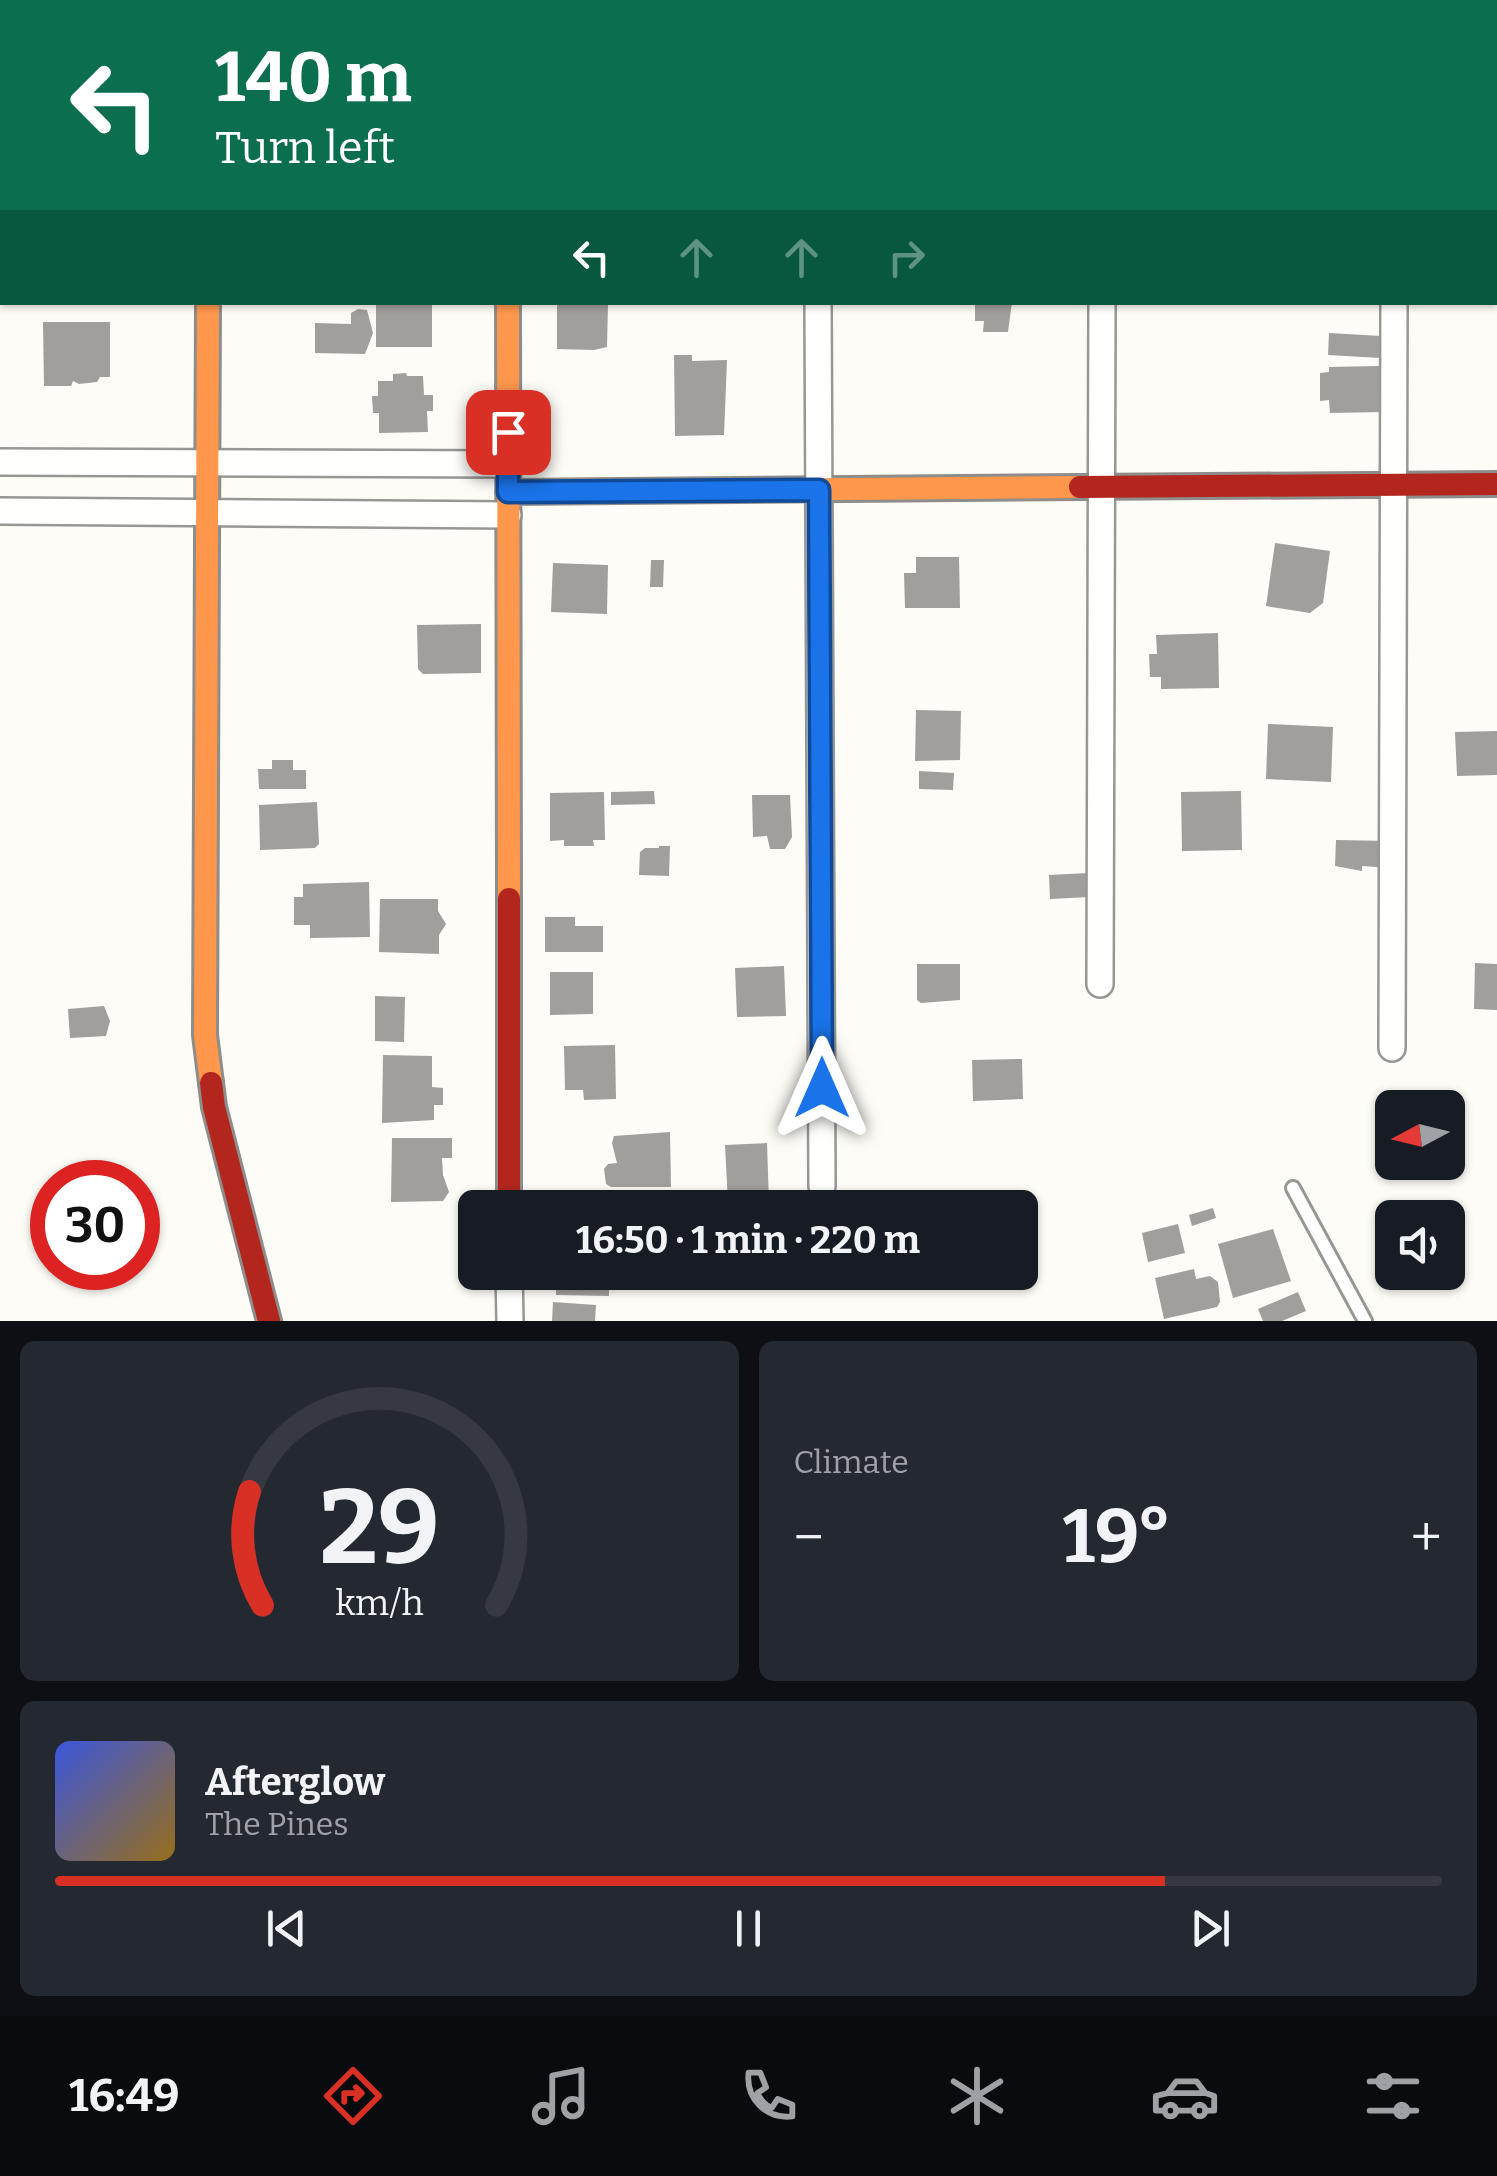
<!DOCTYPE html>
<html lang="en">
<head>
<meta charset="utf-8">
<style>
	:root { --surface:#171b24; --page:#242831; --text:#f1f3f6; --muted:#9ea1a6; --line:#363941; --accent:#d93025 }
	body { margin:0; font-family:Bitter,serif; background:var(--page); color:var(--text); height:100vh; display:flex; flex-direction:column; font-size:38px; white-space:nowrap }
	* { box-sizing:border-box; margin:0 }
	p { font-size:32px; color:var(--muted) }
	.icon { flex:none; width:55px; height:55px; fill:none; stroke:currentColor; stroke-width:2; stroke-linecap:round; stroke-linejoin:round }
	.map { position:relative; height:1321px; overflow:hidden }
	.sheet { display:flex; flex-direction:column; gap:20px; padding:20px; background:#0d0f14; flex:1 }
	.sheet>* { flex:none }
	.top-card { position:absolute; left:0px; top:0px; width:1498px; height:305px; box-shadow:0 2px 8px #0004; background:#0b6e4f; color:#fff; overflow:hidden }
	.needle { width:65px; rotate:263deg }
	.buttons { position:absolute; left:1375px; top:1090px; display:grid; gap:20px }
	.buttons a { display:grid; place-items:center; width:90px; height:90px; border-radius:15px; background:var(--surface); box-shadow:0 2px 8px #0004; font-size:50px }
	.speed { position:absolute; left:30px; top:1160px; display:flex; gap:20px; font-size:50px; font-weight:700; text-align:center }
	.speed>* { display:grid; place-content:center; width:130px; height:130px; border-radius:50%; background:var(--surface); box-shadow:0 2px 8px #0004; line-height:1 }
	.speed .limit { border:15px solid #d22; background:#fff; color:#111 }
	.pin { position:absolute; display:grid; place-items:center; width:85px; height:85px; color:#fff; margin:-42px; border-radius:20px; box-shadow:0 5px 15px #0006 }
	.me { position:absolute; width:110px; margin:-55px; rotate:0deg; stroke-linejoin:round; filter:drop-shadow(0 0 8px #0008) }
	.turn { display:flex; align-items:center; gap:35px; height:210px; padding:0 50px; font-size:45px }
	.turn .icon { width:130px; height:130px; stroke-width:2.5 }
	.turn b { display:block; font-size:70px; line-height:85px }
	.lanes { display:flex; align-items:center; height:95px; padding:0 50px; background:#0003; justify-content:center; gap:50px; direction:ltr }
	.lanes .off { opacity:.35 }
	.big { font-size:75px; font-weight:700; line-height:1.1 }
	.sheet .card { flex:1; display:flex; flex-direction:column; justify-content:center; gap:15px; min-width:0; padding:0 35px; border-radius:15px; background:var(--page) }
	.sheet .dial { align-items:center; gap:0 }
	.dial svg { height:260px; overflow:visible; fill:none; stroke:var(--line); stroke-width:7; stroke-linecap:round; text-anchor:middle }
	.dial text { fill:var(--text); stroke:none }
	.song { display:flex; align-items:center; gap:30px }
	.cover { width:120px; height:120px; border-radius:15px; background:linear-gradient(135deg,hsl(230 70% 55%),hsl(40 70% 35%)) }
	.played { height:10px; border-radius:5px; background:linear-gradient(90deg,var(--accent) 80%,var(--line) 80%) }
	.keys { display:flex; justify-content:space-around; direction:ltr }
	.heat { display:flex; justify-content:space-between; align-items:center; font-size:55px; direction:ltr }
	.sheet .tiles { flex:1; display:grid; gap:20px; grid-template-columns:1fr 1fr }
	.card:last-child { grid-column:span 2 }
	.trip { position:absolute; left:458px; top:1190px; width:580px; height:100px; border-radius:15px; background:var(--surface); box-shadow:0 2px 8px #0004; font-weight:700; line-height:100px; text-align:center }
	.dock { display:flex; height:160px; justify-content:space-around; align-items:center; background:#090b0e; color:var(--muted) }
	.dock .icon { width:70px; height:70px }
	.dock .active { color:var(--accent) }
	.dock b { font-size:45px; color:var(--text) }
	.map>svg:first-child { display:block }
</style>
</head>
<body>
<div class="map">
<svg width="1497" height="1321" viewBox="0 0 1497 1321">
	<rect width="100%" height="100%" fill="#fdfcf7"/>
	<path fill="#a19f9c" d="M376,302H432V347H376Z
		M975,302H1012L1008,332H983L984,321H975Z
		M557,304L608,305L607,347L594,350L557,349Z
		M358,309L367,310L373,333L365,354L315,353V323L351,324V313Z
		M43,322H110V377H100L97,382L79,384L73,381L71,386H44Z
		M1329,333L1381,336L1380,358L1328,355Z
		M674,355H692V361L727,360L724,435L675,436Z
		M1379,366L1391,385L1383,412L1330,413L1329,400L1320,401V373L1329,372V367Z
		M406,373L407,376H423L424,395H433V411H427L428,432L379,433V413H373L372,396H378V381H393V374Z
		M1275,543L1330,551L1323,603L1310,613L1266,606Z
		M916,557H959L960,608H905L904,573H916Z
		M651,560H664L663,587H650Z
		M553,563L608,565L607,614L551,612Z
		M481,624V673L423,674L418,669L417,625Z
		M1218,633L1219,688L1161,689V677H1150L1149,654H1157L1156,635Z
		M916,710L961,711L960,760L915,761Z
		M1268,724L1333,727L1331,782L1266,779Z
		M1497,731V775L1457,776L1455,732Z
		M272,760H293V770H306V789H259L258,769H272Z
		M919,771L954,773L953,790L919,789Z
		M654,791L655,804L611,805V792Z
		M1241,791L1242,850L1182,851L1181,792Z
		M604,792L605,840H593L594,846H564V840L550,841V793Z
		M752,795H790L792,837L785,849H770L767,836L753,837Z
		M317,802L319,844L315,848L260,850L259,805Z
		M1336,840L1390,841V868L1362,866V871L1335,866Z
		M659,846H670L669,876L639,875L640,852L645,848H659Z
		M1088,873L1089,897L1050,899L1049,875Z
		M369,882L370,937L310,938V925H294V897H303V884Z
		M380,899H438V911L446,924L439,935V954L379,952Z
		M545,917H575V926H603V952H545Z
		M1475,963L1497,964V1010L1474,1009Z
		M917,964H960V1000L921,1003L917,1000Z
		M784,966L786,1016L737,1017L735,968Z
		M550,972H593V1014L550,1015Z
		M375,996L405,997L404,1042L375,1041Z
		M104,1006L110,1021L106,1036L70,1038L68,1009Z
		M615,1045L616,1099L584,1100L583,1090H565L564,1046Z
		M383,1055L432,1056V1087L443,1088V1105H434V1120L382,1123Z
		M1022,1059L1023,1099L973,1101L972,1060Z
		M670,1132L671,1187H611L606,1184L604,1169L608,1164L617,1163L612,1143L614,1136Z
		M392,1138H452V1158H442L443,1175L449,1192L443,1201L391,1202Z
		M767,1143L769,1202L728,1203L725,1145Z
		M1213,1208L1216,1218L1192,1226L1189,1215Z
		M1178,1224L1185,1253L1148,1262L1142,1233Z
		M1273,1229L1291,1281L1233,1298L1218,1244Z
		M1194,1269L1196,1279L1210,1276L1218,1282L1220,1302L1217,1307L1164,1319L1155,1278Z
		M556,1272H609V1296L556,1295Z
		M1298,1292L1306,1311L1282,1321H1263L1258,1309Z
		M553,1302L596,1305L595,1321H552Z"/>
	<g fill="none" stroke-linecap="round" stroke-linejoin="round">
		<g stroke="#979795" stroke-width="18">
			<path id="lane" d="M1293,1188L1365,1321"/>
		</g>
		<g stroke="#979795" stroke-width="30">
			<path id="street" d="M508,0V2
				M816,0V2
				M209,2V0
				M1103,2V0
				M1394,2V0
				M818,302L822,1186
				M0,462L508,464
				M0,511L508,515
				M1100,984L1102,302
				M1392,1048L1394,302
				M509,1272L510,1321"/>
		</g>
		<g stroke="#8e8d8b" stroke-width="28">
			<path id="slow" d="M208,302L205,1035L211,1083
				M508,302L509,899
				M508,492L1080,487"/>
		</g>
		<g stroke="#8e8d8b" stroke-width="28">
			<path id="jam" d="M1080,487L1497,484
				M509,899V1208
				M211,1083L214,1107L269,1321"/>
		</g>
		<use href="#lane" stroke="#fffffe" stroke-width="12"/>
		<use href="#street" stroke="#fffffe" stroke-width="25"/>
		<use href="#slow" stroke="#ff974d" stroke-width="22"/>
		<use href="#jam" stroke="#b3261e" stroke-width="22"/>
	</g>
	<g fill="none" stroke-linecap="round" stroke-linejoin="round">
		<g stroke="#114b97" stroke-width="25">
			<path id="route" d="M508,432V492L819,490L822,1088"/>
		</g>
		<use href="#route" stroke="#1a73e8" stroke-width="18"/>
	</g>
</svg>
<div class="buttons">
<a><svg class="needle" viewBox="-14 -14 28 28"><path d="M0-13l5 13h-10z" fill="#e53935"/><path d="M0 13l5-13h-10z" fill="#9ea1a6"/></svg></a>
<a><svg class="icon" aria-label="sound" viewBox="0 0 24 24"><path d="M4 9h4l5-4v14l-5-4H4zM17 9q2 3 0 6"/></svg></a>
</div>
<div class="speed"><div class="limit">30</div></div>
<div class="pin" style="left:508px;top:432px;background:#d93025"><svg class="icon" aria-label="arrive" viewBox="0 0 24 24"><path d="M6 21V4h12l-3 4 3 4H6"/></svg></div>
<svg class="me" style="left:822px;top:1088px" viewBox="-20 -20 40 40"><path d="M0-17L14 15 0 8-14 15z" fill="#1a73e8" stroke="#fff" stroke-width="4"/></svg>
<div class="trip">16:50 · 1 min · 220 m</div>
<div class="top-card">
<div class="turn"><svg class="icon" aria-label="left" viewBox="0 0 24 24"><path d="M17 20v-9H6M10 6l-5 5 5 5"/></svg><div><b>140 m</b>Turn left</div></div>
<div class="lanes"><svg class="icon" aria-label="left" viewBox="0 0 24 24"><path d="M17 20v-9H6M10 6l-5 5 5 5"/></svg><svg class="icon off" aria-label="ahead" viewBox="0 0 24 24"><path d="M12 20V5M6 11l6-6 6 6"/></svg><svg class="icon off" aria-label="ahead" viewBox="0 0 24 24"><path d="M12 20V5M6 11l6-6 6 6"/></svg><svg class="icon off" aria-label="right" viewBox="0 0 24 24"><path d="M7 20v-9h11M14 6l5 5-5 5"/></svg></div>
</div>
</div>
<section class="sheet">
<div class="tiles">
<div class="card dial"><svg viewBox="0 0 100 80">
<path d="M14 69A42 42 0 1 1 86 69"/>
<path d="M14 69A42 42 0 0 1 10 34" stroke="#d93025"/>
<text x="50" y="56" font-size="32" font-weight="700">29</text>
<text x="50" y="72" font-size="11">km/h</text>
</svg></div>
<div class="card"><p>Climate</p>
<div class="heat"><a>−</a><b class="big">19°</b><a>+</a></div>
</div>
<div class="card">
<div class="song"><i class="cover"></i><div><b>Afterglow</b><p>The Pines</p></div></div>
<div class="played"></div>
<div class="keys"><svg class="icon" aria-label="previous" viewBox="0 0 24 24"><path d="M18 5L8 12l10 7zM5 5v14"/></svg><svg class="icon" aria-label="pause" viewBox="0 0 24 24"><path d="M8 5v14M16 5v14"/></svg><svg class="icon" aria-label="next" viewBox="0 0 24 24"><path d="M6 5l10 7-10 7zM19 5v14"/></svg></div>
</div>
</div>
</section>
<nav class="dock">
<b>16:49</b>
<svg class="icon active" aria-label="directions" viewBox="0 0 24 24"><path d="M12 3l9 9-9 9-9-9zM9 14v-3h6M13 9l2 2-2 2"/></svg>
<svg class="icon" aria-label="music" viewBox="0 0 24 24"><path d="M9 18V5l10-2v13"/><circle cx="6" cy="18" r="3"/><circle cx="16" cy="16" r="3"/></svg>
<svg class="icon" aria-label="phone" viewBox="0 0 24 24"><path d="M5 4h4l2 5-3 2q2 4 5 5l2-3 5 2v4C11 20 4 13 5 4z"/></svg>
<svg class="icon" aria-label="climate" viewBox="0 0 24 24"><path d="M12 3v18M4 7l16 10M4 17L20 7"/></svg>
<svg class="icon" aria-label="car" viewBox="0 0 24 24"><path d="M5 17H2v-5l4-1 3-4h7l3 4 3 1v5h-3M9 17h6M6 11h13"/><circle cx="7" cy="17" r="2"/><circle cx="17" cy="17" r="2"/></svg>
<svg class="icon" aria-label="filters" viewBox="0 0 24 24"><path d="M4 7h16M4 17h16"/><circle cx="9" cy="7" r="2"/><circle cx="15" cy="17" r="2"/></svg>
</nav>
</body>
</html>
